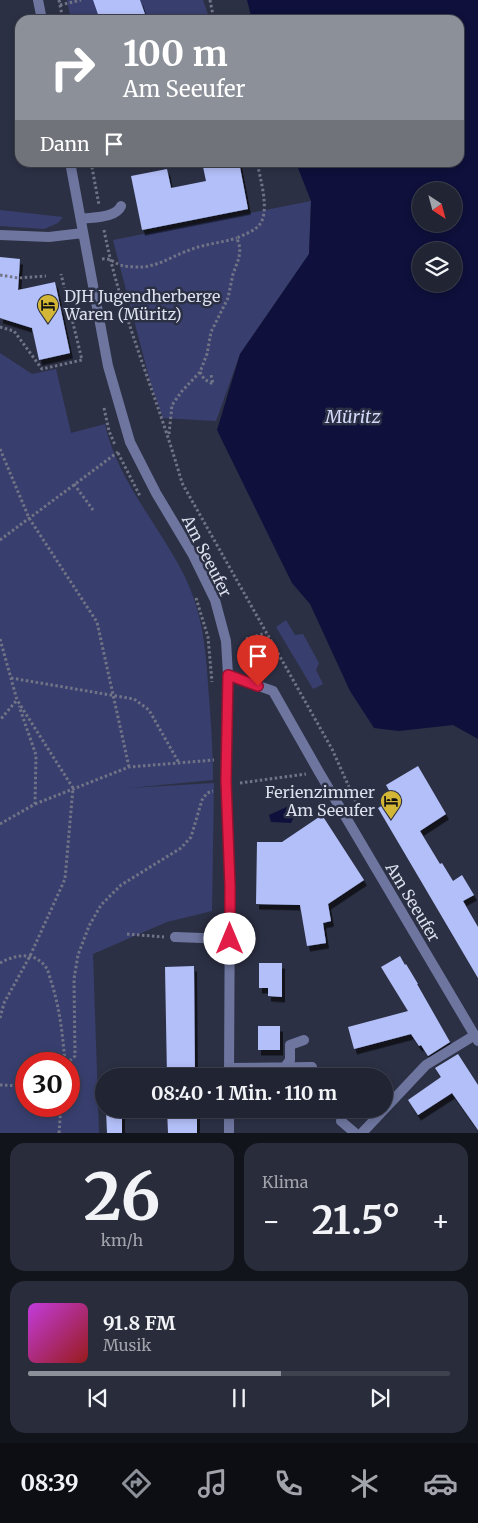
<!DOCTYPE html>
<html lang="de">
<head>
<meta charset="utf-8">
<style>
	:root { --surface:#212433; --page:#292c3b; --text:#f1f3f6; --muted:#a2a4ac; --line:#3e414e; --accent:#8c9099 }
	body { margin:0; font-family:Merriweather,serif; background:var(--page); color:var(--text); height:100vh; display:flex; flex-direction:column; font-size:19px; white-space:nowrap }
	* { box-sizing:border-box; margin:0 }
	p { font-size:16px; color:var(--muted) }
	.icon { flex:none; width:28px; height:28px; fill:none; stroke:currentColor; stroke-width:2; stroke-linecap:round; stroke-linejoin:round }
	.map { position:relative; height:1133px; overflow:hidden }
	.drawer { display:flex; flex-direction:column; gap:10px; padding:10px; background:#12141c; flex:1 }
	.drawer>* { flex:none }
	.top-card { position:absolute; left:15px; top:15px; width:449px; height:152px; border-radius:15px; box-shadow:0 2px 8px #0003,0 0 0 1px var(--line); background:#8c9099; color:#fff; overflow:hidden }
	.needle { width:32px; rotate:144deg }
	.controls { position:absolute; left:412px; top:182px; display:grid; gap:10px }
	.controls a { display:grid; place-items:center; width:50px; height:50px; border-radius:50%; background:var(--surface); box-shadow:0 2px 8px #0003,0 0 0 1px var(--line); font-size:25px }
	.speed { position:absolute; left:15px; top:1052px; display:flex; gap:10px; font-size:25px; font-weight:700; text-align:center }
	.speed>* { display:grid; place-content:center; width:65px; height:65px; border-radius:50%; background:var(--surface); box-shadow:0 2px 8px #0003,0 0 0 1px var(--line); line-height:1 }
	.speed .limit { border:8px solid #d22; background:#fff; color:#111 }
	.pin { position:absolute; display:grid; place-items:center; width:42px; height:42px; color:#fff; margin:-51px -21px; border-radius:50% 50% 50% 0; rotate:-45deg; box-shadow:0 0 5px #0007 }
	.pin .icon { rotate:45deg }
	.me { position:absolute; width:55px; margin:-28px; rotate:0deg; stroke-linejoin:round; filter:drop-shadow(0 0 4px #0008) }
	.turn { display:flex; align-items:center; gap:18px; height:105px; padding:0 25px; font-size:22px }
	.turn .icon { width:65px; height:65px; stroke-width:2.5 }
	.turn b { display:block; font-size:35px; line-height:42px }
	.then { display:flex; align-items:center; height:48px; padding:0 25px; background:#0003; gap:10px; font-size:19px }
	.big { font-size:38px; font-weight:700; line-height:1.1 }
	.drawer .widget { flex:1; display:flex; flex-direction:column; justify-content:center; gap:8px; min-width:0; padding:0 18px; border-radius:15px; background:var(--page) }
	.drawer .dial { align-items:center; gap:0 }
	.dial b { font-size:65px; line-height:1 }
	.song { display:flex; align-items:center; gap:15px }
	.cover { width:60px; height:60px; border-radius:8px; background:linear-gradient(135deg,hsl(290 70% 55%),hsl(0 70% 35%)) }
	.played { height:5px; border-radius:2px; background:linear-gradient(90deg,var(--accent) 60%,var(--line) 60%) }
	.keys { display:flex; justify-content:space-around; direction:ltr }
	.heat { display:flex; justify-content:space-between; align-items:center; font-size:28px; direction:ltr }
	.drawer .tiles { flex:1; display:grid; gap:10px; grid-template-columns:1fr 1fr }
	.widget:last-child { grid-column:span 2 }
	.trip { position:absolute; left:95px; top:1068px; width:298px; height:50px; border-radius:25px; background:var(--surface); box-shadow:0 2px 8px #0003,0 0 0 1px var(--line); font-weight:700; line-height:50px; text-align:center }
	.tab-bar { display:flex; height:80px; justify-content:space-around; align-items:center; background:#0d0e14; color:var(--muted) }
	.tab-bar .icon { width:35px; height:35px }
	.tab-bar .active { color:var(--accent) }
	.tab-bar b { font-size:22px; color:var(--text) }
	.map>svg:first-child { display:block }
</style>
</head>
<body>
<div class="map">
<svg width="478" height="1133" viewBox="0 0 478 1133">
	<defs>
		<filter id="shadow"><feDropShadow dx="3" dy="5.5" stdDeviation="0" flood-color="#0009"/></filter>
	</defs>
	<rect width="100%" height="100%" fill="#2c3044"/>
	<path fill="#383f6e" fill-rule="evenodd" d="M67,0H203L210,20H71Z
		M311,201L309,254L240,354L216,421L163,418L151,385L113,240Z
		M0,210L63,217L58,223L44,229L0,226Z
		M0,353L32,374L56,369L71,433L105,424C117,480 159,525 184,575C204,616 206,652 209,697C211,725 213,752 213,780L129,788L214,783L212,911L167,922L93,954L99,1133H0ZM26,1064H69V1106H26Z
		M286,620L295,635L303,634L319,663L316,670L323,684L313,689L276,627Z"/>
	<path fill="#0f103b" fill-rule="evenodd" d="M247,0H478V739L453,725L399,731L374,728L350,691L310,604L292,583L287,573L217,430L240,354L309,254L311,201L296,163L459,162V20H252ZM421,191H454V224H421ZM421,251H454V284H421Z
		M293,804L296,813L291,823L271,822L269,815Z"/>
	<path fill="#b3bff8" filter="url(#shadow)" d="M93,0H140L147,20H100Z
		M202,162H239L248,209L142,230L131,176L167,169L171,188L206,181Z
		M0,257L20,259L18,290L55,282L70,353L39,360L32,328L0,318Z
		M418,766L446,814L420,831L440,864L442,863L453,881L462,875L474,895L463,901L478,927V978L378,808L394,799L386,785Z
		M322,815L364,880L328,904L331,921L323,923L326,943L307,946L300,905L256,904L257,842H282Z
		M400,956L405,965L406,964L418,984H417L450,1042L428,1056L421,1045L419,1046L411,1034L354,1049L348,1027L408,1011L381,967Z
		M259,963H282V997L268,996V988H259Z
		M194,966L195,1076H167L165,967Z
		M258,1026H280V1050H258Z
		M458,1054L478,1085V1130L452,1093L418,1115L408,1100L441,1077L435,1068Z
		M122,1109V1133H107L106,1110Z
		M167,1109H197V1133H168Z"/>
	<g fill="none" stroke-linecap="round" stroke-linejoin="round">
		<path stroke="#717486" stroke-width="3" stroke-dasharray="2.5 2.5" stroke-linecap="butt" d="M59,0L63,20
			M210,0L214,20
			M60,5L81,0
			M91,162L99,205
			M104,230C121,317 158,398 182,483L332,749L358,807
			M102,259C112,258 112,262 120,265C127,267 136,267 143,267C160,265 173,256 187,251C203,244 221,243 237,238
			M0,275L18,278L46,276
			M0,327L14,331L42,369L82,360L61,274
			M200,372L204,379L213,384L211,375
			M104,408L109,431L115,445
			M169,434L172,405L182,391L200,372L207,354L211,332L228,298L233,274L239,258L240,248L237,238C245,234 255,231 260,224C270,210 260,178 257,162
			M0,449L29,518L97,622L129,767
			M118,453L140,496
			M74,484L93,510
			M0,540L118,452
			M196,598L208,637L212,682
			M0,639L17,700L0,720
			M246,639L266,633
			M11,678L134,699L149,710L179,763
			M240,783L306,774
			M35,804L129,767L214,760
			M0,824L35,804L36,755L19,706
			M127,934L164,937
			M0,963C16,954 36,951 47,969C49,973 50,979 52,984C60,1010 63,1037 65,1064
			M0,1018L4,1003L30,956L65,879L73,788L17,700
			M66,1064L75,1056L74,979L78,955L89,926L101,905L121,885L181,848L191,837L202,800L207,793L213,791
			M0,1085L26,1086
			M59,1133L61,1106"/>
		<path stroke="#6e769f" stroke-width="10" d="M81,219C93,217 116,218 121,206
			M175,937L229,939
			M285,1067L290,1060V1045L304,1040
			M229,1068L312,1067
			M341,1121L355,1133
			M362,1133L426,1065L475,1035"/>
		<path stroke="#6e769f" stroke-width="10" d="M38,0L42,20
			M70,162L108,366L130,442L156,493L193,555L215,600L226,641L228,675L226,781L230,886L229,1076
			M0,235L49,237L83,233
			M228,675L273,691L319,772L478,1041
			M229,1109V1133"/>
	</g>
	<g fill="none" stroke-linecap="round" stroke-linejoin="round">
		<g stroke="#92132f" stroke-width="12">
			<path id="route" d="M230,939V886L226,781L228,675L258,686"/>
		</g>
		<use href="#route" stroke="#e11d48" stroke-width="9"/>
	</g>
	<defs>
		<g id="hotel-pin" transform="scale(1.125)"><path d="M0 17L-7.5 6A9.5 9.5 0 1 1 7.5 6Z" fill="#d3b635" stroke="#2c3044"/><path d="M-6-4.5h1.5V1H6V5H4.5V3h-9V5H-6ZM-4 0a1.8 1.8 0 1 1 3.6 0ZM.5 0V-2.5h3Q6-2.5 6 0Z" fill="#111"/></g>
	</defs>
	<g fill-rule="evenodd">
		<use href="#hotel-pin" x="48" y="305"/>
		<use href="#hotel-pin" x="391" y="801"/>
	</g>
	<g text-anchor="middle" dominant-baseline="central" stroke-width="5" stroke-linejoin="round" paint-order="stroke">
		<g font-size="16" fill="#dcdfec" stroke="#2c3044" text-anchor="start">
			<text x="64" y="296">DJH Jugendherberge<tspan x="64" dy="18">Waren (Müritz)</tspan></text>
			<text x="375" y="792" text-anchor="end">Ferienzimmer<tspan x="375" dy="18">Am Seeufer</tspan></text>
		</g>
		<g font-size="16" fill="#dcdfec" stroke="#2c3044">
			<text transform="translate(207 556) rotate(63)">Am Seeufer</text>
			<text transform="translate(413 902) rotate(59)">Am Seeufer</text>
		</g>
		<g font-size="18" font-style="italic" fill="#d2d9f9" stroke="#2c3044">
			<text x="353" y="416">Müritz</text>
		</g>
	</g>
</svg>
<div class="controls">
<a><svg class="needle" viewBox="-14 -14 28 28"><path d="M0-13l5 13h-10z" fill="#e53935"/><path d="M0 13l5-13h-10z" fill="#a2a4ac"/></svg></a>
<a><svg class="icon" aria-label="layers" viewBox="0 0 24 24"><path d="M12 4l9 5-9 5-9-5zM3 14l9 5 9-5"/></svg></a>
</div>
<div class="speed"><div class="limit">30</div></div>
<div class="pin" style="left:258px;top:686px;background:#d93025"><svg class="icon" aria-label="arrive" viewBox="0 0 24 24"><path d="M6 21V4h12l-3 4 3 4H6"/></svg></div>
<svg class="me" style="left:230px;top:939px" viewBox="-20 -20 40 40"><circle r="19" fill="#fff"/><path d="M0-13L10 11 0 6-10 11z" fill="#e11d48"/></svg>
<div class="trip">08:40 · 1 Min. · 110 m</div>
<div class="top-card">
<div class="turn"><svg class="icon" aria-label="right" viewBox="0 0 24 24"><path d="M7 20v-9h11M14 6l5 5-5 5"/></svg><div><b>100 m</b>Am Seeufer</div></div>
<div class="then">Dann<svg class="icon" aria-label="arrive" viewBox="0 0 24 24"><path d="M6 21V4h12l-3 4 3 4H6"/></svg></div>
</div>
</div>
<section class="drawer">
<div class="tiles">
<div class="widget dial"><b>26</b><p>km/h</p></div>
<div class="widget"><p>Klima</p>
<div class="heat"><a>−</a><b class="big">21.5°</b><a>+</a></div>
</div>
<div class="widget">
<div class="song"><i class="cover"></i><div><b>91.8 FM</b><p>Musik</p></div></div>
<div class="played"></div>
<div class="keys"><svg class="icon" aria-label="previous" viewBox="0 0 24 24"><path d="M18 5L8 12l10 7zM5 5v14"/></svg><svg class="icon" aria-label="pause" viewBox="0 0 24 24"><path d="M8 5v14M16 5v14"/></svg><svg class="icon" aria-label="next" viewBox="0 0 24 24"><path d="M6 5l10 7-10 7zM19 5v14"/></svg></div>
</div>
</div>
</section>
<nav class="tab-bar">
<b>08:39</b>
<svg class="icon active" aria-label="directions" viewBox="0 0 24 24"><path d="M12 3l9 9-9 9-9-9zM9 14v-3h6M13 9l2 2-2 2"/></svg>
<svg class="icon" aria-label="music" viewBox="0 0 24 24"><path d="M9 18V5l10-2v13"/><circle cx="6" cy="18" r="3"/><circle cx="16" cy="16" r="3"/></svg>
<svg class="icon" aria-label="phone" viewBox="0 0 24 24"><path d="M5 4h4l2 5-3 2q2 4 5 5l2-3 5 2v4C11 20 4 13 5 4z"/></svg>
<svg class="icon" aria-label="climate" viewBox="0 0 24 24"><path d="M12 3v18M4 7l16 10M4 17L20 7"/></svg>
<svg class="icon" aria-label="car" viewBox="0 0 24 24"><path d="M5 17H2v-5l4-1 3-4h7l3 4 3 1v5h-3M9 17h6M6 11h13"/><circle cx="7" cy="17" r="2"/><circle cx="17" cy="17" r="2"/></svg>
</nav>
</body>
</html>
